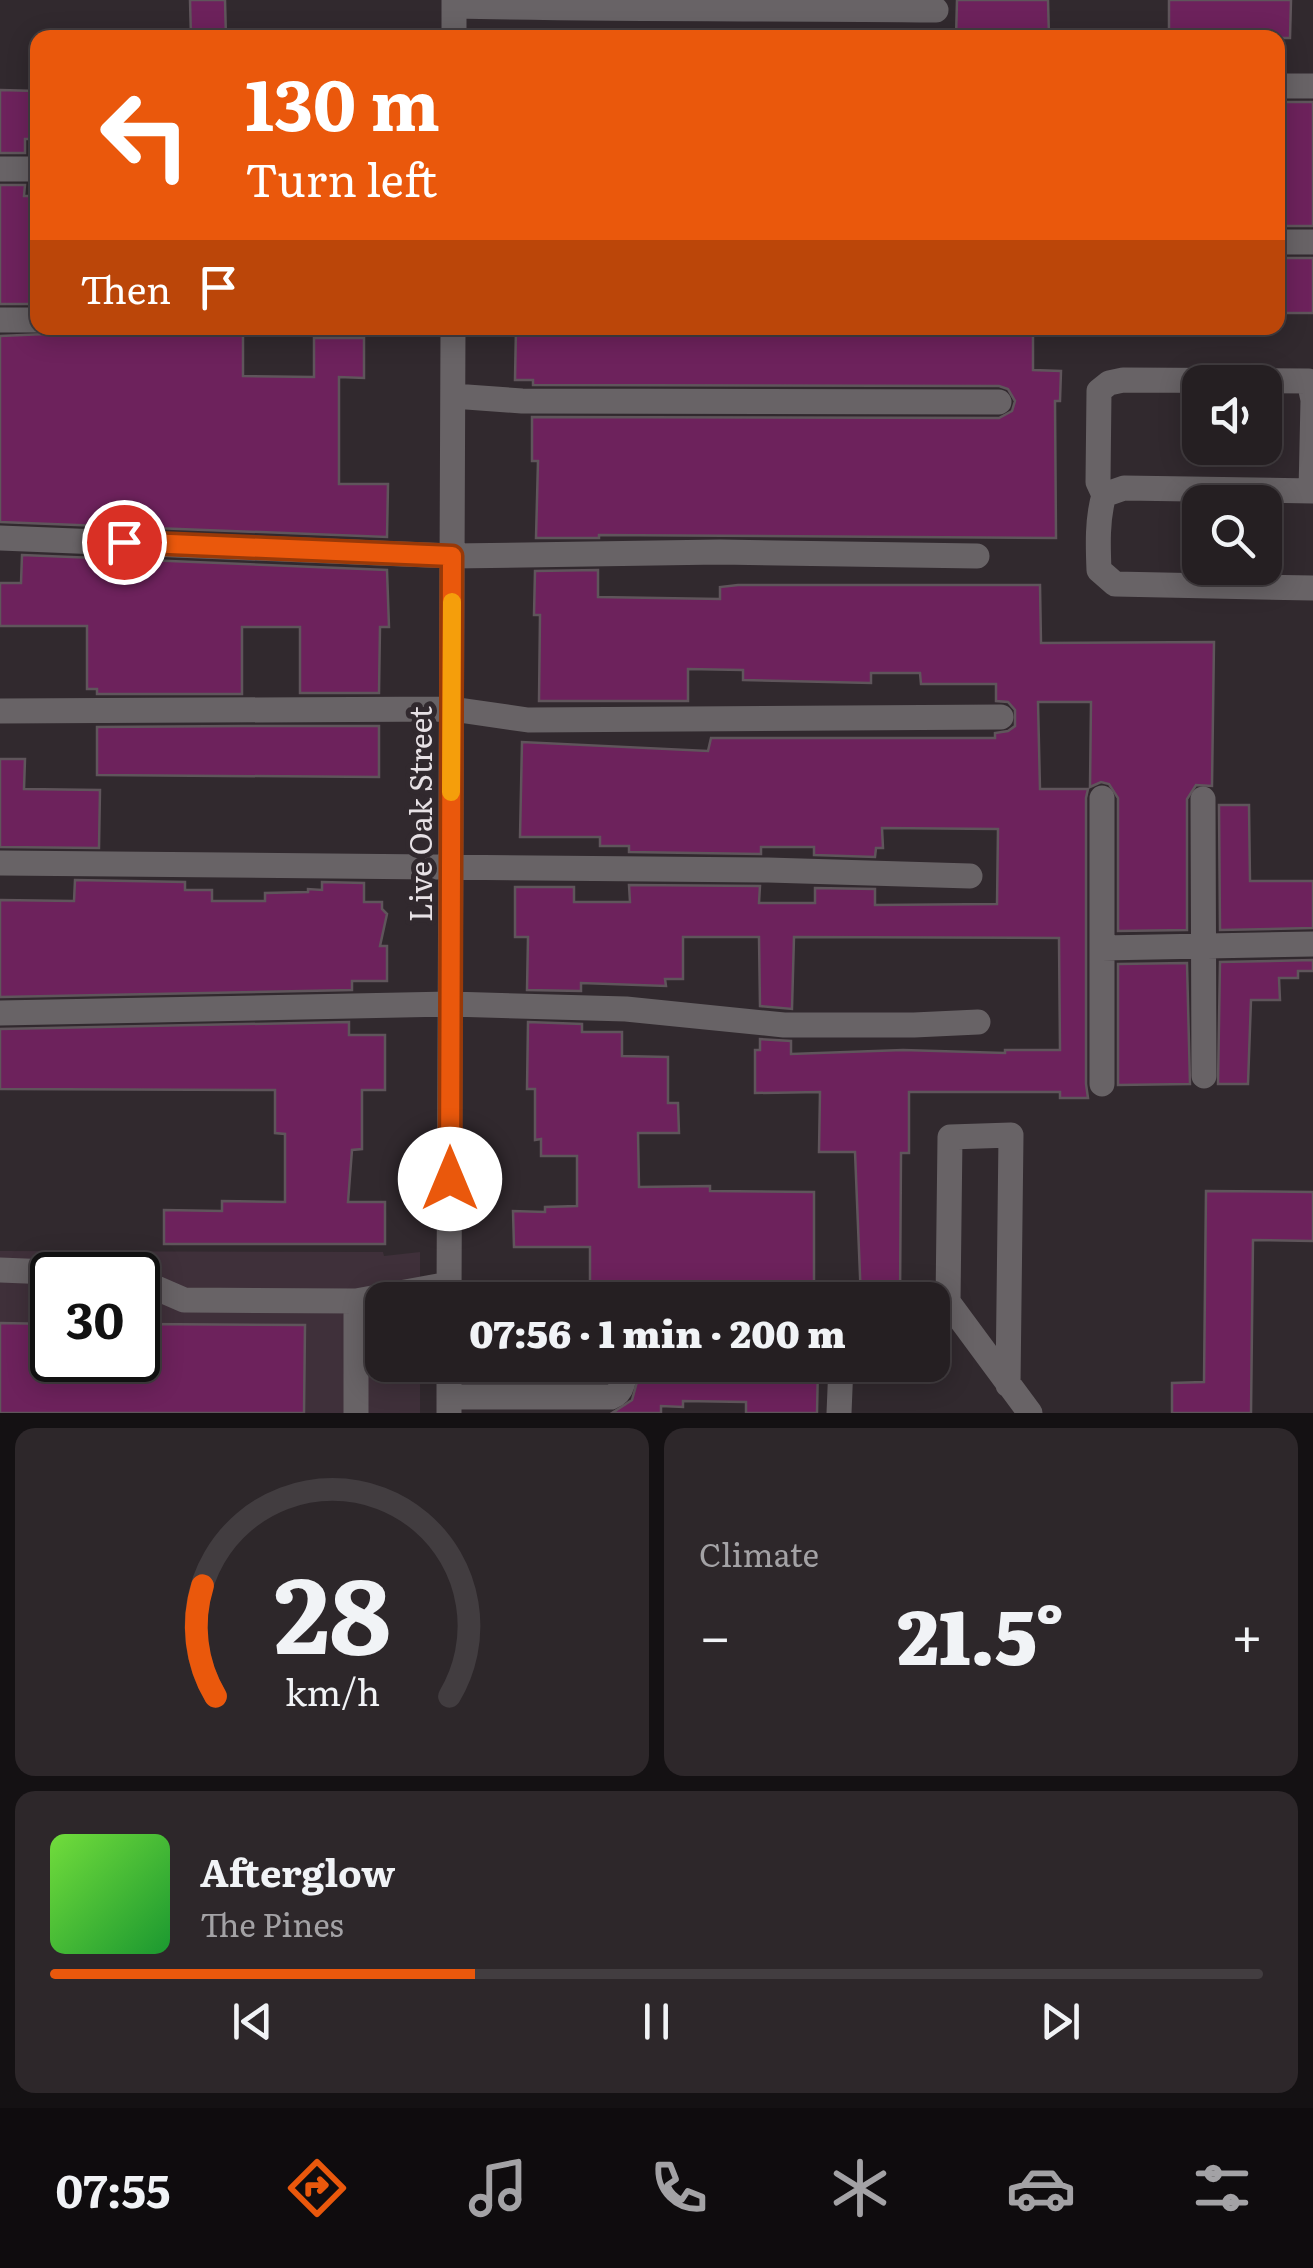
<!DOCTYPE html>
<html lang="en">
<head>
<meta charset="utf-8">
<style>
	:root { --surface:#251f22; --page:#2d272a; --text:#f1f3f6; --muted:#a3a2a5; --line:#423d40; --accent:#ea580c }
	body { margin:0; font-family:Literata,serif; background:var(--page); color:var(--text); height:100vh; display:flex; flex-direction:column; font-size:38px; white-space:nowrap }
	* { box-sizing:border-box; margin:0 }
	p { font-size:32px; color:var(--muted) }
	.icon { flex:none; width:55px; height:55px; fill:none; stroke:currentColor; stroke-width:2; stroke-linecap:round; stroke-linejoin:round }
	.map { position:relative; height:1413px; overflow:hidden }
	.sheet { display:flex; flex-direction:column; gap:15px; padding:15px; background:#141113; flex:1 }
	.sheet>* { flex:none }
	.banner { position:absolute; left:30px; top:30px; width:1255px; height:305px; border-radius:20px; box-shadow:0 5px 25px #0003,0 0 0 2px var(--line); background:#ea580c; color:#fff; overflow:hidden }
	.fabs { position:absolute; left:1182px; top:365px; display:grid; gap:20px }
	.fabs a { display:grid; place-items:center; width:100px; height:100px; border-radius:20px; background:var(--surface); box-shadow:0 5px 25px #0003,0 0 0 2px var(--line); font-size:50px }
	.speed { position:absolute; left:30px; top:1252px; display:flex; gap:20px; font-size:50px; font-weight:700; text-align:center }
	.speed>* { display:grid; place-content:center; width:130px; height:130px; border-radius:50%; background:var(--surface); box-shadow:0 5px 25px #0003,0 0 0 2px var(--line); line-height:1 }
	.speed .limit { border:5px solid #111; border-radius:15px; background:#fff; color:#111 }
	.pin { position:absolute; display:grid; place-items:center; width:85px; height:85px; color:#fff; margin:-42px; border:5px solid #fff; border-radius:50%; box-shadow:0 2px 10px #0007 }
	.me { position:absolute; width:110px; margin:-55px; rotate:0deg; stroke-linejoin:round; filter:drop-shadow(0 0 8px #0008) }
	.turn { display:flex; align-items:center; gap:35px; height:210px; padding:0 50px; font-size:45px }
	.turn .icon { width:130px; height:130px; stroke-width:2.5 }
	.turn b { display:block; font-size:70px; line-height:85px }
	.then { display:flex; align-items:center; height:95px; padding:0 50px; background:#0003; gap:20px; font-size:38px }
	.big { font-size:75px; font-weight:800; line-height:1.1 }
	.sheet .widget { flex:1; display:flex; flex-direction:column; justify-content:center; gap:15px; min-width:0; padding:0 35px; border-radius:20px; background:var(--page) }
	.sheet .dial { align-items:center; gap:0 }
	.dial svg { height:260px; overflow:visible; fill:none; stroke:var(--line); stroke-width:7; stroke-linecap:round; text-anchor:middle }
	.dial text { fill:var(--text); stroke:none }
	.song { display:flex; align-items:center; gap:30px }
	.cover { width:120px; height:120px; border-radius:15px; background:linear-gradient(135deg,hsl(100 70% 55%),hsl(130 70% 35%)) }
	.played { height:10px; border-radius:5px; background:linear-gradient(90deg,var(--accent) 35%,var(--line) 35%) }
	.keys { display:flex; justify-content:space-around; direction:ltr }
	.heat { display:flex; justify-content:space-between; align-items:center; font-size:55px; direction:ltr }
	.sheet .tiles { flex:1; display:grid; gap:15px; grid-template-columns:1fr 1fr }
	.widget:last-child { grid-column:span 2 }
	.trip { position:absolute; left:365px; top:1282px; width:585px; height:100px; border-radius:20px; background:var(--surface); box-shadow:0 5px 25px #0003,0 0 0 2px var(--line); font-weight:800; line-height:100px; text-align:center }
	.menu { display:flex; height:160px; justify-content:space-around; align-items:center; background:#0f0c0e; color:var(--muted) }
	.menu .icon { width:70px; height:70px }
	.menu .current { color:var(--accent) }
	.menu b { font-size:45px; color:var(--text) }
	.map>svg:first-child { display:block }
</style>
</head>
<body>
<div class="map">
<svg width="1313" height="1413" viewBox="0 0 1313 1413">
	<rect width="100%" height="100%" fill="#31292e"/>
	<path fill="#3f303a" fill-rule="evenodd" d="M0,1251L383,1252L384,1256L420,1252V1300H382V1365H420V1413H0ZM52,1275H138V1360H52Z"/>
	<path fill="#6d225c" stroke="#5f555b" stroke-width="2.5" d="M190,0H225L226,38H191Z
		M957,0H1048L1049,38H956Z
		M1169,0H1291L1290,38H1169Z
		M0,90L38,91V139H25V153H0Z
		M1278,102H1313V226H1278Z
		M0,185H25L24,196H38V304H0Z
		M1278,258H1313V313H1278Z
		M516,328L1033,330V370L1061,371L1060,401H1055L1056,538L599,535V538H536L538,461H532V417L999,418L1012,411L1015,401L1008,389L999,386L533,385V380H515Z
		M46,334L243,335V376L314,377V338H364V378L339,377V484H388L387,537L0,522V336Z
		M22,555L387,570L389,627H380L379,693H300V627H242V694H97V689H87V626H0V583H21Z
		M598,570V597L720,599V587L738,585H1040L1041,643L1214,642L1212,786L1196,785L1187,799V930L1118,931V798L1109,784L1101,782L1090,787L1091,702H1038L1040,789H1088L1086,798V1084L1088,1098H1060V1092H909V1153H901L900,1300H861L855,1152H819L820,1092L755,1093V1050H760V1039L791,1041V1054L903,1050L1005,1053V1050H1060L1059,938L794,937L792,1009L760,1006L759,937H683V979H665L666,986L581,983V991L527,990L528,937H515V887H574V902H630L629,885L760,886L759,903H815V888L875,889V905L997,904L998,829L882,828L883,848H876L875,857L814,855V847H761V854L629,852V846H600V837H520L522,742L708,751L711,738H995V733L1008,731L1015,726V710L1008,702L996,701V684H921L920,673H871V683L743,680V670L688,669V701H539L540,615H534L535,571Z
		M243,726H379V777L97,775V727Z
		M0,759H25L24,789L100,790L99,848L0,847Z
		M1219,805H1249L1250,881H1313V928L1220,930Z
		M75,880L185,882V890H212V901H265V893L308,892V889L322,890V882L364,883V902H382V909L387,914L380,946H387V981H352V990L0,997V900L74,901Z
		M1313,960V971H1298V978H1279L1280,1000H1251L1248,1084H1218L1220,962Z
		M1187,963L1190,1084L1118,1085V964Z
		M349,1022V1035H385V1090H362V1149L352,1150L348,1202H385V1244H164V1210L222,1211V1201L285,1202V1134L275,1133V1090L0,1089V1029Z
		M528,1022L582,1024V1032H622V1056L668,1057V1103H678L679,1133H638L639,1187L710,1186V1191L814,1192V1300H590V1247H514L513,1211L545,1212V1207L577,1206V1156H541V1139L535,1140V1089H527Z
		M1206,1191L1313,1192V1241L1253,1240L1251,1413H1172V1383L1204,1382Z
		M0,1323L52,1324V1360H138V1324L305,1325L304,1413H0Z
		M525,1365H606L607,1377L606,1381H525Z
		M701,1365H818L817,1413H746V1402L683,1401V1407L661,1406V1413H612L632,1400L640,1371L701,1372Z"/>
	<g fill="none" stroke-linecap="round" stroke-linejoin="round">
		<path stroke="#686366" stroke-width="25" d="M454,6C615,10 776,8 936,10
			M454,38V0
			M1278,86H1313
			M0,169H38
			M1278,242H1313
			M0,320H38
			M453,396L522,401L999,402
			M1313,491L1124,488L1104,495C1097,519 1098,546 1099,570L1115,584L1313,588
			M1104,495L1098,482L1099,391L1109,383L1123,380L1309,381L1313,400L1311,491
			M0,538L452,556L720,552L977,556
			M0,711L452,709L528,720L1001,717
			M1102,798V1084
			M1203,799L1204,1076
			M0,863L768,870L970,876
			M1102,948L1313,944
			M0,1013L450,1004L626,1009L784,1025H914L978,1022
			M0,1270L125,1275
			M138,1280L184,1300L356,1301V1413
			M449,1300L453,328
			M356,1301L449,1284
			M1008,1385L1011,1135L950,1137L948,1302L1030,1413
			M449,1397H611C624,1392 624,1378 624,1365
			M449,1413V1365
			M839,1413L841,1365"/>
	</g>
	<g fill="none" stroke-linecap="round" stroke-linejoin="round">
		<g stroke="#983908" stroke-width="25">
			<path id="route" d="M124,542L452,556L450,1179"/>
		</g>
		<use href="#route" stroke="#ea580c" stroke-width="18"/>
		<path stroke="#f59e0b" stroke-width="18" d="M451,792L452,602"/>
	</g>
	<g text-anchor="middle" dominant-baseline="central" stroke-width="10" stroke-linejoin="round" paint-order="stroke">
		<g font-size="30" fill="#e7e1e5" stroke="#31292e">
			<text transform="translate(419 814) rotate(-90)">Live Oak Street</text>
		</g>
	</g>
</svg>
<div class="fabs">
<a><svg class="icon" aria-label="sound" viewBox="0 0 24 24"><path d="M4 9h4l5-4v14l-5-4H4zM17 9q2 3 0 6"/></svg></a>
<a><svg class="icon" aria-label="search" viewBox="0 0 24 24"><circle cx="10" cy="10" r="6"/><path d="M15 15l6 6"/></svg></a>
</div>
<div class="speed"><div class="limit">30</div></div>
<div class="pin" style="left:124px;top:542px;background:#d93025"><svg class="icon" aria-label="arrive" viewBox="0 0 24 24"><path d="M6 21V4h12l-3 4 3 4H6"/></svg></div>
<svg class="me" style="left:450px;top:1179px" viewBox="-20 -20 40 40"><circle r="19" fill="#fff"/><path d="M0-13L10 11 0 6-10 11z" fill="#ea580c"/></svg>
<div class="trip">07:56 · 1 min · 200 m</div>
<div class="banner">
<div class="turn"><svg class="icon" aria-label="left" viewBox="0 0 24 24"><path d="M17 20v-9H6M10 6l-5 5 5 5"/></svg><div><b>130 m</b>Turn left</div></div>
<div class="then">Then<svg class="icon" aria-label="arrive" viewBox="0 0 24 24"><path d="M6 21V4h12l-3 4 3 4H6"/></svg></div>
</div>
</div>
<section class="sheet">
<div class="tiles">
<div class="widget dial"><svg viewBox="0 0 100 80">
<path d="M14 69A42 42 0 1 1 86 69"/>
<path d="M14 69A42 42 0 0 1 10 35" stroke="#ea580c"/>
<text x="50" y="56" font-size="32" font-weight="700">28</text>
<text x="50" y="72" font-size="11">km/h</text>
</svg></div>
<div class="widget"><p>Climate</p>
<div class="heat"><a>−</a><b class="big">21.5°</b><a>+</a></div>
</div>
<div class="widget">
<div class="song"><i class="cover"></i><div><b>Afterglow</b><p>The Pines</p></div></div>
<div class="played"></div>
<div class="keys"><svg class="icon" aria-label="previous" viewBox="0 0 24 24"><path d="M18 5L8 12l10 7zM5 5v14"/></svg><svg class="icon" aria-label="pause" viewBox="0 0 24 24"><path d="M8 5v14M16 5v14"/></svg><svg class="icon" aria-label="next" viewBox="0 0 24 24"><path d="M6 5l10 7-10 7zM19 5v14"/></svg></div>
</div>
</div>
</section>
<nav class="menu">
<b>07:55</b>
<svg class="icon current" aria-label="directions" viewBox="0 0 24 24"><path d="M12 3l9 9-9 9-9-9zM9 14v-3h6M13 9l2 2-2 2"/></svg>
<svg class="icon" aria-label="music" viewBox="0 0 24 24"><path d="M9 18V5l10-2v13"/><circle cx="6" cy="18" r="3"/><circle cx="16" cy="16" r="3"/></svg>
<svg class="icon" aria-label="phone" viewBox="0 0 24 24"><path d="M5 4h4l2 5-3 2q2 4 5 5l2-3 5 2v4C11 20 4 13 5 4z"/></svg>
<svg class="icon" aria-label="climate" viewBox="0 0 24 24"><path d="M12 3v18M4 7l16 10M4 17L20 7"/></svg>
<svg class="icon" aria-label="car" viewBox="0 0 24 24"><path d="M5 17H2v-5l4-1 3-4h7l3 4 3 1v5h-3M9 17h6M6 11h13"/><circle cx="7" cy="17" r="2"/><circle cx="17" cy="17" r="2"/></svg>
<svg class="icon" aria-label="filters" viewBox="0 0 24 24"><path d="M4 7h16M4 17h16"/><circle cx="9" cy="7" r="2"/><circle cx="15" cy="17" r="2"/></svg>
</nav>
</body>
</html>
